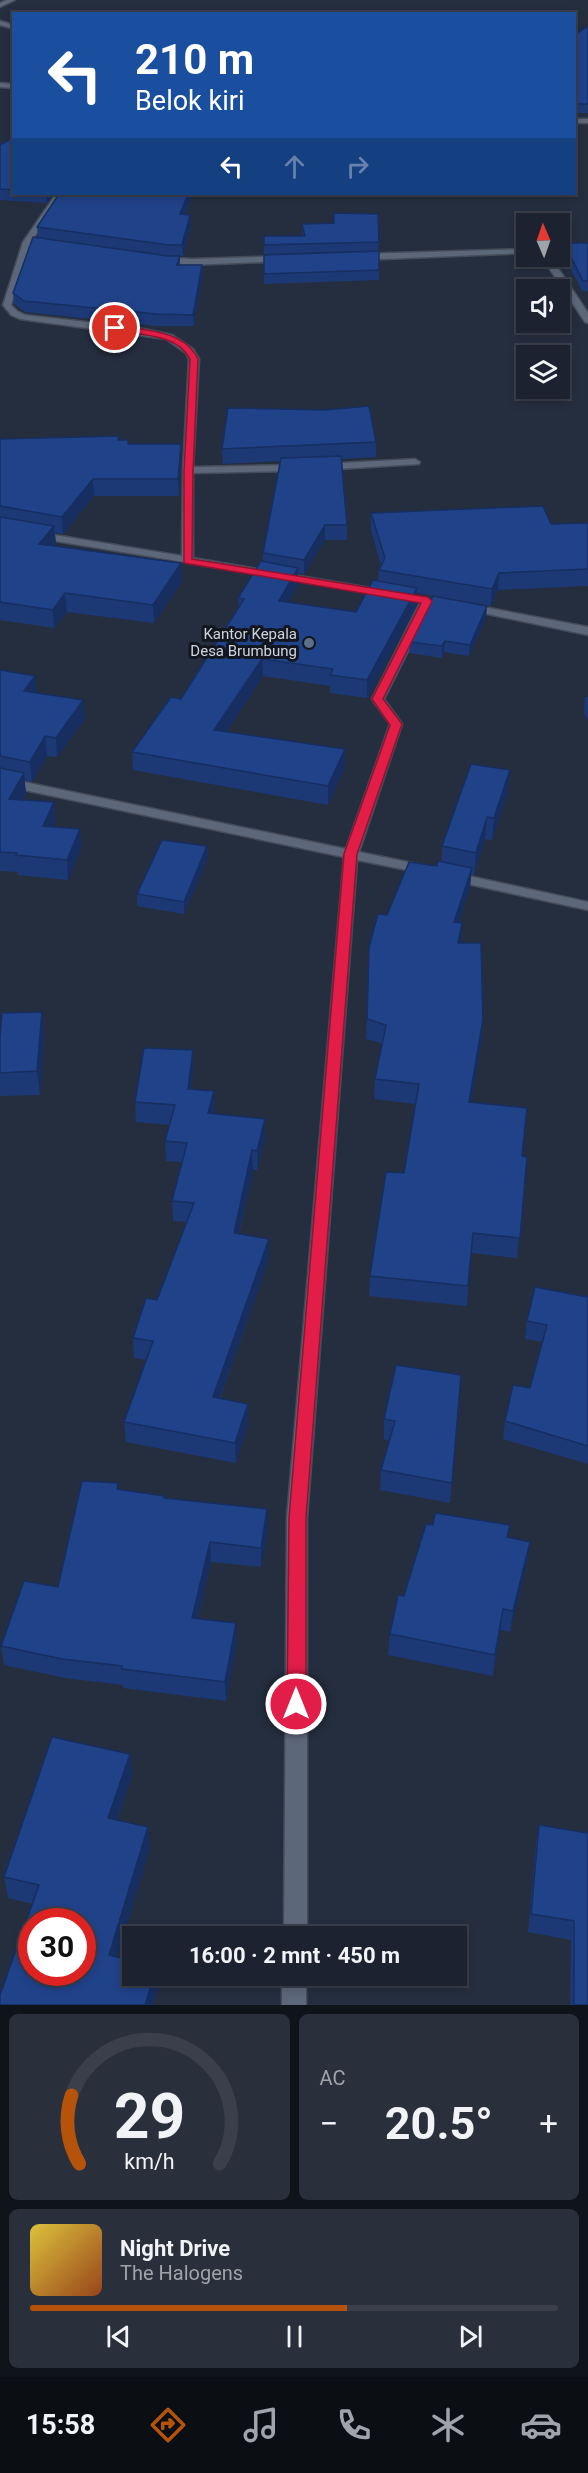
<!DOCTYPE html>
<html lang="id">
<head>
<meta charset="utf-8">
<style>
	:root { --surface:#1c222f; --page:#292f3b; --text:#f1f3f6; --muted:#a0a4aa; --line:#3a3f4b; --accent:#b45309 }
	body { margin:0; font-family:Roboto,sans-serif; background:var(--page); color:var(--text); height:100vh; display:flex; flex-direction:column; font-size:22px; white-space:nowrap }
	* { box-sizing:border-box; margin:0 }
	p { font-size:20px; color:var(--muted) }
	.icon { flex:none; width:33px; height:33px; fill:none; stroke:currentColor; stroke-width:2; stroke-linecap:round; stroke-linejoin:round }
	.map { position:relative; height:2005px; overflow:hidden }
	.panel { display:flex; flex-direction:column; gap:9px; padding:9px; background:#0f131a; flex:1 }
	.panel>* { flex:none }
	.banner { position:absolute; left:12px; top:12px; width:564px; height:183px; border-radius:0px; box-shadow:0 3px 9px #0003,0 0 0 2px var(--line); background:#1a4fa0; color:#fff; overflow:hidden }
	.needle { width:39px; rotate:358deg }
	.tools { position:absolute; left:516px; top:213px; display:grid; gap:12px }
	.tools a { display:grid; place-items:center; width:54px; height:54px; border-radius:0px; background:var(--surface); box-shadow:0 3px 9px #0003,0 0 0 2px var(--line); font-size:30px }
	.speed { position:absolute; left:18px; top:1908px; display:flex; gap:12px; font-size:30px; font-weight:700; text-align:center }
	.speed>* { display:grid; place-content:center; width:78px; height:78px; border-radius:50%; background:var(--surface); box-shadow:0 3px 9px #0003,0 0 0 2px var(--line); line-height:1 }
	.speed .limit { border:9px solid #d22; background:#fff; color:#111 }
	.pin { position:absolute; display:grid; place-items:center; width:51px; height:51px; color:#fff; margin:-26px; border:3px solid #fff; border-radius:50%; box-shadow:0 2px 6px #0007 }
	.me { position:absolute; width:66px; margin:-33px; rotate:0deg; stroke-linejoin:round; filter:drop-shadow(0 0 4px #0008) }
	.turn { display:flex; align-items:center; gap:21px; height:126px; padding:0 24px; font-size:27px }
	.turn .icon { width:78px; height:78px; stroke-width:2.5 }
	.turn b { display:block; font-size:42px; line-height:51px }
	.lanes { display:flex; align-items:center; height:57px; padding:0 24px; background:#0003; justify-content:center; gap:30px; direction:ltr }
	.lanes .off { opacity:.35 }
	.big { font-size:45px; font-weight:700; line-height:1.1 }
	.panel .widget { flex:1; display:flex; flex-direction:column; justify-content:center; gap:9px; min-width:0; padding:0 21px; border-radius:9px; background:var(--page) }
	.panel .dial { align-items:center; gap:0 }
	.dial svg { height:156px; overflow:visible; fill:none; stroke:var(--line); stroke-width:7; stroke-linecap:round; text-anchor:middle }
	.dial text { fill:var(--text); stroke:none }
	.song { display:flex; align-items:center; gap:18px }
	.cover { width:72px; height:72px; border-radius:9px; background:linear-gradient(135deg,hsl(50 70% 55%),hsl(20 70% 35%)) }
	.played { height:6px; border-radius:3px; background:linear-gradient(90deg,var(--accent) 60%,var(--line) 60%) }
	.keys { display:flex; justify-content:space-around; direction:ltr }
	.heat { display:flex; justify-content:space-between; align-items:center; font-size:33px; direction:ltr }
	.panel .tiles { flex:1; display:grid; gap:9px; grid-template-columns:1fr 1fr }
	.widget:last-child { grid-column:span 2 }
	.trip { position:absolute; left:122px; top:1926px; width:345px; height:60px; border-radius:0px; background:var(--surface); box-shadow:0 3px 9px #0003,0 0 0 2px var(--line); font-weight:700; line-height:60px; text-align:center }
	.tabs { display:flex; height:96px; justify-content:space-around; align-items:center; background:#0b0e13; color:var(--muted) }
	.tabs .icon { width:42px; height:42px }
	.tabs .selected { color:var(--accent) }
	.tabs b { font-size:27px; color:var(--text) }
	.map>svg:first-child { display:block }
</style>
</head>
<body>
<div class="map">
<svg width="588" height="2005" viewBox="0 0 588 2005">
	<rect width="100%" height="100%" fill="#252e3f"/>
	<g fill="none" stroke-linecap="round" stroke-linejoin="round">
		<g stroke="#444b59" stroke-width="3">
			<path id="minor" d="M7,0H15L0,7V3Z
				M0,21L14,25V29L0,25Z
				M0,83L14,84V88L0,87Z
				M574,119H588V123H574Z
				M56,194H64L32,240L53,245L49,247L30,245L11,305L17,311L25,315L139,328L172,335L193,349L199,359L193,467L298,465L303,468L298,471L193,473V558L388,591L392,592V596L0,532V526L182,556L183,470L189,359L186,353L166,339L20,319L11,315L3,305L23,242Z
				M588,246V250L560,251V247Z
				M526,249V253L360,260L356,257L360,254Z
				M285,256L289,259L288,261L191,265L159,263L155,260L159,257L191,259Z
				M541,256H550L588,313V323L585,322Z
				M415,459L420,462L419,464L322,470L317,467L322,464Z
				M427,598L433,601L384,699L402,724L359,852L427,866L434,870L427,874L357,860L307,1518V1936H284L287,1518L344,857L0,785V777L346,849L390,724L372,699L421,601Z
				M468,604L588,627V635L464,609V605Z
				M450,872L588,902V910L445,879L443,876L445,873Z
				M282,1976H306V2005H282Z"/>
		</g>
		<use href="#minor" fill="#5d677a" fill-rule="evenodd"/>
	</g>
	<path fill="#1c3976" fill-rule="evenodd" d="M588,26V113H574V35Z
		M14,137V194H54L47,203L0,200V145Z
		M59,194H193L185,215L191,226L183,256H180V265H202V276L194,326H156L25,312L14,304L13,293L38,238L37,227Z
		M302,224L379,242L378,251L264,254V236H303Z
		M564,243H588V291H582L563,253Z
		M264,255L379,270V280L264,284Z
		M0,439L119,440L181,461L179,496H94L63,534L55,533L56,544L54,546L182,581L154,623L67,612L54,628L0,620Z
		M376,442V457L342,459L347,525V540H325L304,574L298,573V585L288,602L356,612L378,581L379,570L381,565L371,530V513L551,524L588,523V586L498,590L491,606L417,593V605L367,698L330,693V686L263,676L226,732L345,767L328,805L133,770L132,752L181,699L239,608L238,598L263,562V553L280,461L223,464L222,449Z
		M486,618L469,656L444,652L442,658L409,653L410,642Z
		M0,671L37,693L85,719L57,757L47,756L32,782L24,780L26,793L22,800L54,802L55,822L53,827L80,829L81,849L68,880L18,875V872L0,871Z
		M585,697H588V720L584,713Z
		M508,792L492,840L485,839L474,875H471L470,887L459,923L461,943L483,1019L482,1038L471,1102L522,1156L527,1157L517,1258L471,1253L467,1306L369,1296L370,1276L404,1173L415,1104L374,1099L375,1079L383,1044L366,1039L369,947L387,915L437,866L442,862V846Z
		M207,846L208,858L184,914L137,906V894Z
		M42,1012L44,1035L40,1095L0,1096V1039Z
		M193,1050V1070L191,1089L214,1091V1114L265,1119V1139L257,1170H253L239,1234L269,1259L220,1399L248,1424L236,1463L126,1442L124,1422L146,1360L134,1358L133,1338L157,1300L187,1222L173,1221L172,1201L182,1162L166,1161L165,1141L170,1125L136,1122L135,1102Z
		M588,1297V1464L503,1439L505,1421L530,1388L543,1342L525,1339L527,1321Z
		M461,1375L450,1503L380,1490L381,1470L389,1440L384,1439V1419Z
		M118,1490L164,1498L268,1529L261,1567L211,1562L198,1618L237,1642L226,1701L123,1688V1685L65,1678L4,1665L1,1646L58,1587Z
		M508,1537L530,1542L527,1563L510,1632L500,1630L493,1676L388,1655L390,1634L404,1596Z
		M52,1737L130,1754L132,1776L117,1820L148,1827L150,1848L117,1957L132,1961V1976H158L159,1987L153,2005H0V1995L33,1904L8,1898L4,1877ZM32,1922H82V1972H32Z
		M539,1825L588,1833V2005H570L571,1940L528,1932L536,1844Z"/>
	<path fill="#162e60" d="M46,194H54L47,203Z
		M188,194H193L180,226V214Z
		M190,215L191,226L183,256L182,245Z
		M202,265V276L194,326L193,315Z
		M181,444V461L179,496L178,479Z
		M93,479L94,496L63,534L62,517Z
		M325,525V540L304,574V560Z
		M54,526L56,544L41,562L39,544Z
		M181,563L182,581L154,623L153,605Z
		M298,568V585L279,618V601Z
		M499,573L498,590L491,606L492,589Z
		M417,588V605L367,698V680Z
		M65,593L67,612L54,628L53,610Z
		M487,606L486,618L469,656L470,645Z
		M445,641L444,652L442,658V646Z
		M262,659L263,676L215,749L214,730Z
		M35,676L37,695L24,691Z
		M83,700L85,719L57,757L56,738Z
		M45,736L47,756L32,782L30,762Z
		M345,749V767L328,805V786Z
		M510,770L508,792L492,840L494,818Z
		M24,773L26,793L11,818L9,799Z
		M54,802L55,822L45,846L43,826Z
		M487,817L485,839L474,875L476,853Z
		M80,829L81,849L68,880L67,860Z
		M207,846L208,858L184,914V902Z
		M472,868L470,887L453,941L454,922Z
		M462,923L461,942L458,943Z
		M42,1012L44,1035L40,1095L37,1071Z
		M483,1019L482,1038L468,1122L469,1102Z
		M193,1050V1070L189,1109L188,1089Z
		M214,1091L215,1111L209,1133L208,1113Z
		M265,1119V1139L257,1170V1151Z
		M252,1150L253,1170L234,1253V1233Z
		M269,1239V1259L213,1417V1397Z
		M248,1404V1424L236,1463L235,1443Z
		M267,1509L268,1529L261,1567V1548Z
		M210,1542L211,1562L193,1637L192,1618Z
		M530,1542L527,1563L510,1632L513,1611Z
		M503,1609L500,1630L493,1676L495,1655Z
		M236,1623L237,1642L226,1701L225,1682Z
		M130,1754L132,1776L110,1838L108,1818Z
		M148,1827L150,1848L112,1975L109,1955Z
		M154,1976H158L159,1987L153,2005H145Z"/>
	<path fill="#204289" stroke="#162e60" stroke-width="1.5" fill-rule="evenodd" d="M588,26V104H574V35Z
		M14,137V190L0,189V145Z
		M59,194H188L180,214L190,215L182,245H169L37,227Z
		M334,213L378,214L379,242L264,245V236H305L302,224L334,223Z
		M33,237L168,256H180L177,265H202L193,315L156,314L24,301L13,293Z
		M564,243H588V281H583Z
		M379,251V270L264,274V255Z
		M369,406L376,442L222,449L228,408L324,410Z
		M119,436L118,440H128V444H181L178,479H93L62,517L0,506V439Z
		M341,456L347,525H325L304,560L263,553L281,458Z
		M543,506L551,524L588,523V569L499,573L492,589L379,570L385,558L371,513Z
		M0,517L54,526L39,544L181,563L153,605L65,593L53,610L0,602Z
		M261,561L298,568L279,601L356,612L373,580L417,588L367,680L330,675L333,669L262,659L214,730L345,749L328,786L132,752L171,697L181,699L244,599L238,598Z
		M433,596L487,606L470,645L445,641L442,646L410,642Z
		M0,670L35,676L24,691L83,700L56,738L45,736L30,762L0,756Z
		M471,764L510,770L494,818L487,817L476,853L442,846Z
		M0,768L24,773L9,799L54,802L43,826L80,829L67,860L16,855L17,853L0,852Z
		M162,840L207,846L184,902L137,894Z
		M438,861L472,868L454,922L462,923L458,943H481L483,1019L469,1102L527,1108L522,1156L527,1157L520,1238L473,1233L468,1286L370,1276L386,1172L404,1173L419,1084L375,1079L386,1025L367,1019L369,947L378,914L387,915L409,862L437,866Z
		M42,1012L37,1071L0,1073V1039L2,1013Z
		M144,1048L193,1050L188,1089L214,1091L208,1113L265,1119L257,1151L252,1150L234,1233L269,1239L213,1397L248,1404L235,1443L124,1422L153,1341L133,1338L146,1298L157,1300L194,1203L172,1201L187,1143L165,1141L175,1105L135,1102Z
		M535,1287L588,1297V1446L505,1421L513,1385L530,1388L547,1325L527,1321Z
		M396,1365L461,1375L452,1483L381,1470L395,1421L384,1419Z
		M82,1481L118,1483L117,1489L164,1496V1498L267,1509L261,1548L210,1542L192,1618L236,1623L225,1682L122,1669V1666L62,1659L1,1646L24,1581L58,1587Z
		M435,1513L510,1525L507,1537L530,1542L513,1611L503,1609L495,1655L390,1634L398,1595L404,1596L426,1524L433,1525Z
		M52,1737L130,1754L108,1818L148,1827L109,1955L132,1961V1976H154L145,2005H0V1995L39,1885L4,1877ZM32,1922H82V1972H32Z
		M539,1825L588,1833V2005H574V1921L531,1914Z"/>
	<path fill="#e11d48" stroke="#92132f" stroke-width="1.5" d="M115,325C144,330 184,330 198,359L193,471L192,559L427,597L432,601L383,699L402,724L357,854L306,1518V1704L303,1710L296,1713L289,1710L287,1704L289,1518L344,854L390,725L372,699L421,603L184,563V471L190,359C177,333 137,335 112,330L111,328Z"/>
	<circle fill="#5c6f8a" stroke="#12161e" stroke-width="2" cx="309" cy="643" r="6"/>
	<g text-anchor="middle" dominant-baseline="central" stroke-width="6" stroke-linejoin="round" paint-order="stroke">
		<g font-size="15" fill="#cfd5e0" stroke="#12161e" text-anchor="end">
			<text x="297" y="634">Kantor Kepala<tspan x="297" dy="17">Desa Brumbung</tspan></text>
		</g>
	</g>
</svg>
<div class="tools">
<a><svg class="needle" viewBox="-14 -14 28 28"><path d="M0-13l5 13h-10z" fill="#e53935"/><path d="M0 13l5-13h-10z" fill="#a0a4aa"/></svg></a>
<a><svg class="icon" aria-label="sound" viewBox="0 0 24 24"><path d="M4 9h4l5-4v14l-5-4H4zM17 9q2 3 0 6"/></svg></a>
<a><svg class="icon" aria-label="layers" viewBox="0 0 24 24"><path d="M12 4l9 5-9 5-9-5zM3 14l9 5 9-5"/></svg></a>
</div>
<div class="speed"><div class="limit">30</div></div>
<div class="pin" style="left:115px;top:328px;background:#d93025"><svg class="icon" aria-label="arrive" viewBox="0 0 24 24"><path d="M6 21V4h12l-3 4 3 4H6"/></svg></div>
<svg class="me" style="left:296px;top:1704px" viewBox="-20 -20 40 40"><circle r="17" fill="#e11d48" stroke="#fff" stroke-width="3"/><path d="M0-11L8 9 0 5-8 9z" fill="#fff"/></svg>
<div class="trip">16:00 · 2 mnt · 450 m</div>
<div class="banner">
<div class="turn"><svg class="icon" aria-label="left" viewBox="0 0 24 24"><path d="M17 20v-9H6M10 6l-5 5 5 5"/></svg><div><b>210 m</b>Belok kiri</div></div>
<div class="lanes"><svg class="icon" aria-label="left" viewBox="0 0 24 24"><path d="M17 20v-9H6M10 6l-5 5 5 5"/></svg><svg class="icon off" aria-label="ahead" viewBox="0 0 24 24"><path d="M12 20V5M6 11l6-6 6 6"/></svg><svg class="icon off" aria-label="right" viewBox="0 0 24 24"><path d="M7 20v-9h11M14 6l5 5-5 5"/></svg></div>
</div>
</div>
<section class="panel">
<div class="tiles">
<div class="widget dial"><svg viewBox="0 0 100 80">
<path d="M14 69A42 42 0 1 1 86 69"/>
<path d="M14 69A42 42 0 0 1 10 34" stroke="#b45309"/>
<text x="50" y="56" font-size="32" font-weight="700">29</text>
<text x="50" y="72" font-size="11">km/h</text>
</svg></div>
<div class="widget"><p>AC</p>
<div class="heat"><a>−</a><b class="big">20.5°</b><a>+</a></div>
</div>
<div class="widget">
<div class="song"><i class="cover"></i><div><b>Night Drive</b><p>The Halogens</p></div></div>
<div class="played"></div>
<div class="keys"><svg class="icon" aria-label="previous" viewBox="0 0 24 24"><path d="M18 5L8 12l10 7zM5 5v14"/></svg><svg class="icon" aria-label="pause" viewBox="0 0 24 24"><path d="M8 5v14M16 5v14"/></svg><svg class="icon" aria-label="next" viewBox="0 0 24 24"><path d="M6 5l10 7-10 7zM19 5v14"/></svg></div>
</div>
</div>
</section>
<nav class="tabs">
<b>15:58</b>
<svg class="icon selected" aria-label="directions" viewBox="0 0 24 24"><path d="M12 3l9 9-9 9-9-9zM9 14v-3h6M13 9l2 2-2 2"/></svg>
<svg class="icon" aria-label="music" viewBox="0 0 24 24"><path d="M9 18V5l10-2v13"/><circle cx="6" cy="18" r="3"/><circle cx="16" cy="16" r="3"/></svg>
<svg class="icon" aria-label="phone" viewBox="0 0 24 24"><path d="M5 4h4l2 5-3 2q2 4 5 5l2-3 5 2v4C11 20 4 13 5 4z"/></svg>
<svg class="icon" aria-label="climate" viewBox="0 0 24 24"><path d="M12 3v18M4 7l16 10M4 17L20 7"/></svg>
<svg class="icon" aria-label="car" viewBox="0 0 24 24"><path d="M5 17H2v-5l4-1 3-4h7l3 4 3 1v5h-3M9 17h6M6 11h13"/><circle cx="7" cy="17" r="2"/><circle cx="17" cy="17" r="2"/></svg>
</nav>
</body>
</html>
